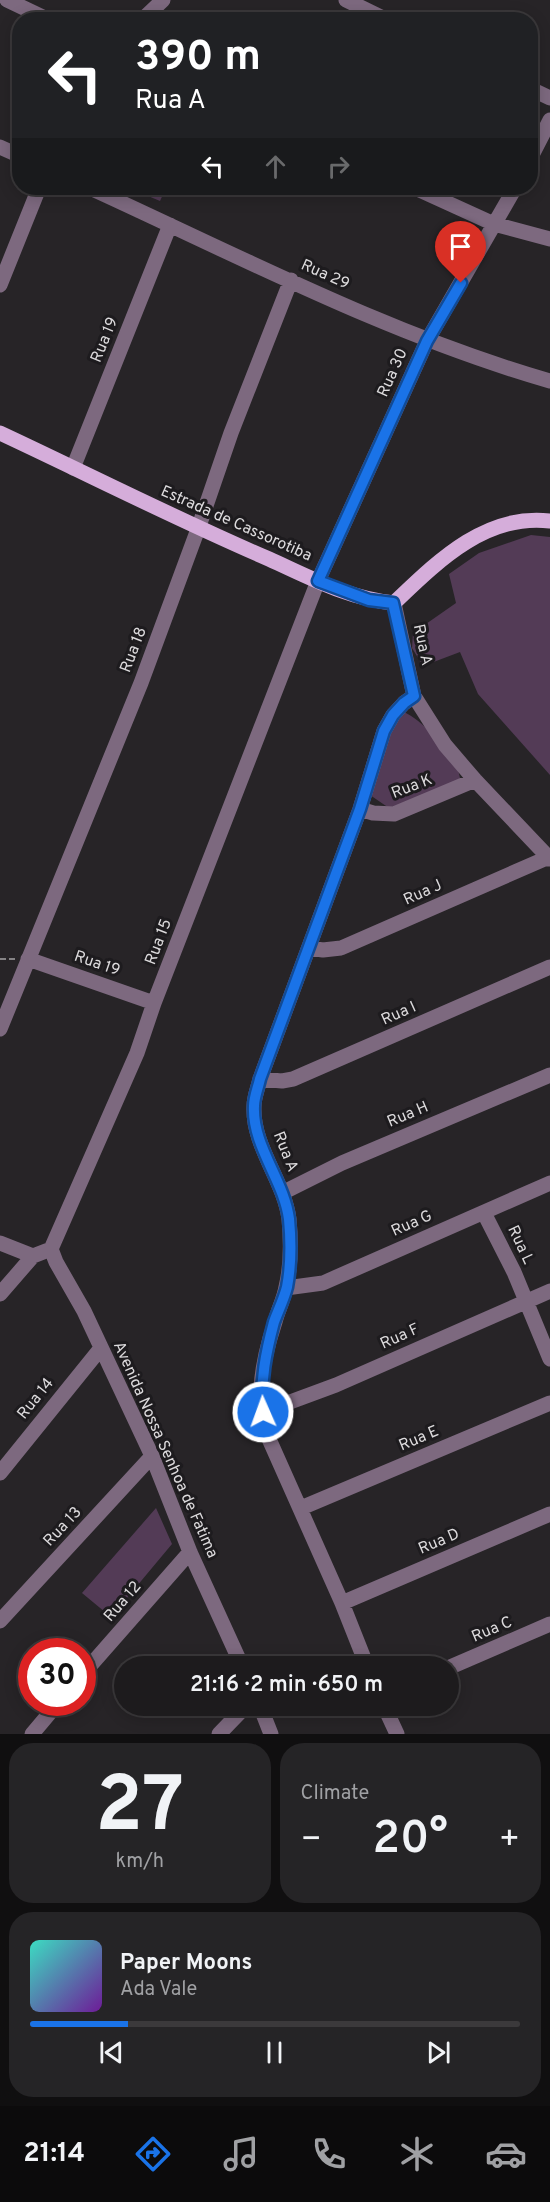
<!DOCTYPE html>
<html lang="en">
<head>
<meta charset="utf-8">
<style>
	:root { --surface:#1d1b1d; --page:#252426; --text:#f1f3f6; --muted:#a0a1a4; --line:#3b393b; --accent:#1a73e8 }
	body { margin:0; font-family:Overpass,sans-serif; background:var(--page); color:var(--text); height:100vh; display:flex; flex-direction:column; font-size:22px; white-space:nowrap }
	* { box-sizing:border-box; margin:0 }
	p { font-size:20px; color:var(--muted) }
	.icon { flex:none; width:33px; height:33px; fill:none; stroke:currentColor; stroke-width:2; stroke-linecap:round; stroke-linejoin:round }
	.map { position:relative; height:1734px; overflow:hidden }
	.side { display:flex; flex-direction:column; gap:9px; padding:9px; background:#100f10; flex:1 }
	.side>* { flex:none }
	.guide { position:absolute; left:12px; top:12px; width:526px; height:183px; border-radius:24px; box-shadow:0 3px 15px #0003,0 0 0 2px var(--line); background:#202124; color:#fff; overflow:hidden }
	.speed { position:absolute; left:18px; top:1638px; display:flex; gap:12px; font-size:30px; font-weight:700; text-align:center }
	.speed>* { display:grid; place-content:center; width:78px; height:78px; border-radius:50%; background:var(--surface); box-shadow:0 3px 15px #0003,0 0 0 2px var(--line); line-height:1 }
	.speed .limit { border:9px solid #d22; background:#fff; color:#111 }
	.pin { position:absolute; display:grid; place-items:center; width:51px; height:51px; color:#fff; margin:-62px -26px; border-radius:50% 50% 50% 0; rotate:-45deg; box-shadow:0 0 6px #0007 }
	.pin .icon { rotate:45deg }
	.me { position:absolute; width:66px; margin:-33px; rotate:358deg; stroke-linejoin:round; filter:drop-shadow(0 0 4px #0008) }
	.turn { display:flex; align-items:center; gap:21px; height:126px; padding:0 24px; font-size:27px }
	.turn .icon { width:78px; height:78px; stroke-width:2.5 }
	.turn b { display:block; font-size:42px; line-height:51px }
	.lanes { display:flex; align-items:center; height:57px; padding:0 24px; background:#0003; justify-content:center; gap:30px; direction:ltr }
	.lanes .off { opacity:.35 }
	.big { font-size:45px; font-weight:600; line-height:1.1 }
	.side .card { flex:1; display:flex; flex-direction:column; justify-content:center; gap:9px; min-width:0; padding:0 21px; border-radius:24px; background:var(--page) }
	.side .dial { align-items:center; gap:0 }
	.dial b { font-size:78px; line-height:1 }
	.song { display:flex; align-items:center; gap:18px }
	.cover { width:72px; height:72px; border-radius:9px; background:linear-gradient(135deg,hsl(170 70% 55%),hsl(280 70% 35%)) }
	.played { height:6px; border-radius:3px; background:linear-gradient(90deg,var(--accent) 20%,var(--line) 20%) }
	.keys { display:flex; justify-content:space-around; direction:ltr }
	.heat { display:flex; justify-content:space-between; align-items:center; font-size:33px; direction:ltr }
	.side .tiles { flex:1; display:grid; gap:9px; grid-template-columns:1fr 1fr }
	.card:last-child { grid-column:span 2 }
	.trip { position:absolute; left:114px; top:1656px; width:345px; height:60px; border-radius:30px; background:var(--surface); box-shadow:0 3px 15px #0003,0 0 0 2px var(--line); font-weight:600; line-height:60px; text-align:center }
	.tabs { display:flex; height:96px; justify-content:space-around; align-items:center; background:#0c0b0c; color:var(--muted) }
	.tabs .icon { width:42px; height:42px }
	.tabs .active { color:var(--accent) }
	.tabs b { font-size:27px; color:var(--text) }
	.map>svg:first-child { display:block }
</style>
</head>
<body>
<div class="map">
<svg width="550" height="1734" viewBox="0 0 550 1734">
	<rect width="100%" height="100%" fill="#272427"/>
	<path fill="#533b56" d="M129,188H166L160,201Z
		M531,535L550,537V775L478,694L460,652L423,666L412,648L413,633L456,603L449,574L479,553Z
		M404,712C421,720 448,747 456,764C458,768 459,774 460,778L456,786L389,808L370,795L393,719Z
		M156,1508L172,1544L111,1617L82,1593Z"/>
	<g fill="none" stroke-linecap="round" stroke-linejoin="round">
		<path stroke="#858385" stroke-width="2" stroke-dasharray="6 3" stroke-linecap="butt" d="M0,959H15"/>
		<path stroke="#7d697f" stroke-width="15" d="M7,0L49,20
			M346,0L387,20
			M142,20L163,0
			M531,89L550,98
			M0,147L20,156
			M531,157L550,120
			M90,188C241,257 390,335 550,381
			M415,188L494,224L550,239
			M0,285L39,188
			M73,468L170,225
			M394,603L414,696L445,745L475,780L550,859
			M360,809L373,813L394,814L475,780
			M309,948L323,950L341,948L549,857
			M28,959L154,1003
			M0,1029L141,683L198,529L231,433L291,280
			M260,1079L282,1081L293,1079L550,967
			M282,1193L342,1163L550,1075
			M484,1213L514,1272L550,1359
			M0,1243L33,1256
			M51,1249L56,1262L84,1311L152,1456L190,1552L242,1666
			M286,1288L323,1283L550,1183
			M0,1294L33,1256L51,1249L137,1053L154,1003L318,581L427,341L515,188
			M263,1412L336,1385L550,1291
			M0,1473L101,1348
			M301,1508L550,1403
			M342,1603L550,1514
			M0,1621L152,1456
			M367,1666L342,1603L269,1439C266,1423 261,1406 261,1389C262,1367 268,1343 275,1322C278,1310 284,1299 286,1287C291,1266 291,1240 289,1219C284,1180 252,1146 254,1106C254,1097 258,1088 260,1079L360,809L384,731L393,715L404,703L414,696
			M448,1668L550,1624
			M82,1675L190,1552
			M260,1706L271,1734
			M384,1706L397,1734
			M32,1734L59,1702
			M219,1734L246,1706"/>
		<path stroke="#d5adda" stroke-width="15" d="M0,433C90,475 178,520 269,559C309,577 349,599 394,603C436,563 485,513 550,521"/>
	</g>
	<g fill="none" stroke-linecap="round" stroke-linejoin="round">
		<g stroke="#114b97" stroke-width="15">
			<path id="route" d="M263,1412C260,1381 266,1352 274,1322C278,1311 284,1299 287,1287C291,1266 291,1240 289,1219C284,1180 252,1146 254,1106C254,1097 258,1088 260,1079L360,809L384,731L393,715L404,703L414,696L393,603L369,600L318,581L427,341L461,283"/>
		</g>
		<use href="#route" stroke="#1a73e8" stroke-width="10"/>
	</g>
	<g text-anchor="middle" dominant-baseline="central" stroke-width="6" stroke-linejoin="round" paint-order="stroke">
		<g font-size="16" fill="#dcdadc" stroke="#1d1b1e">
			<text transform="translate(325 275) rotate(24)">Rua 29</text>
			<text transform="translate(105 340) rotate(-68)">Rua 19</text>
			<text transform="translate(393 373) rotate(-66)">Rua 30</text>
			<text transform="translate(236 524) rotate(24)">Estrada de Cassorotiba</text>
			<text transform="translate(422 645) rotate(78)">Rua A</text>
			<text transform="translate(134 650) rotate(-69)">Rua 18</text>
			<text transform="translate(412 787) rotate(-21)">Rua K</text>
			<text transform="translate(423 893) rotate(-24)">Rua J</text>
			<text transform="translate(159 942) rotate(-69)">Rua 15</text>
			<text transform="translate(97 964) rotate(19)">Rua 19</text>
			<text transform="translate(399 1014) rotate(-24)">Rua I</text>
			<text transform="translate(408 1115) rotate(-23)">Rua H</text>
			<text transform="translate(285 1152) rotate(68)">Rua A</text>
			<text transform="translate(412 1224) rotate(-24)">Rua G</text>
			<text transform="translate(520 1245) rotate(65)">Rua L</text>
			<text transform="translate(400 1337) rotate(-24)">Rua F</text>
			<text transform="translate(36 1399) rotate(-51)">Rua 14</text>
			<text transform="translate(419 1439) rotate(-23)">Rua E</text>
			<text transform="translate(165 1450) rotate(66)">Avenida Nossa Senhoa de Fatima</text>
			<text transform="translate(63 1527) rotate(-47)">Rua 13</text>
			<text transform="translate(439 1542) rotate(-23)">Rua D</text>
			<text transform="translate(123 1602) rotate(-49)">Rua 12</text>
			<text transform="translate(492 1630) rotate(-23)">Rua C</text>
		</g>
	</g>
</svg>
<div class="speed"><div class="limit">30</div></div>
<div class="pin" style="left:461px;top:283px;background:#d93025"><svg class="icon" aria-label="arrive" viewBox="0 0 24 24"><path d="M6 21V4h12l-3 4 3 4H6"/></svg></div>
<svg class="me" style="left:263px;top:1412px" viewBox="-20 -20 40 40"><circle r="17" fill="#1a73e8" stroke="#fff" stroke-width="3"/><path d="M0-11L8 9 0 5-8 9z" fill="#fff"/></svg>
<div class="trip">21:16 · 2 min · 650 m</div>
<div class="guide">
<div class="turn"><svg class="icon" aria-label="left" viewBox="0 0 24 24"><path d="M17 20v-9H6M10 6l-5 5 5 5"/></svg><div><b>390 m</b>Rua A</div></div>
<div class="lanes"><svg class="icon" aria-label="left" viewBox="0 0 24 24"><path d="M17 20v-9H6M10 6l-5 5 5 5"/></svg><svg class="icon off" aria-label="ahead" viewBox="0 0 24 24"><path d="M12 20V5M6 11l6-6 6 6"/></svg><svg class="icon off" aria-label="right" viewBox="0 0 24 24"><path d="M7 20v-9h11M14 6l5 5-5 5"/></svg></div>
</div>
</div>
<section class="side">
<div class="tiles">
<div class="card dial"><b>27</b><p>km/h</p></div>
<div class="card"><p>Climate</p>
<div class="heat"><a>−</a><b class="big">20°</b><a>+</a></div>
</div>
<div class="card">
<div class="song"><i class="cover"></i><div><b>Paper Moons</b><p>Ada Vale</p></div></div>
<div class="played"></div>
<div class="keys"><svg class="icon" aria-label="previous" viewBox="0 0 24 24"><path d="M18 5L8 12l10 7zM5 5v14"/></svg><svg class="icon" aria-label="pause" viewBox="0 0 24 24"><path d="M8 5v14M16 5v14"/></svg><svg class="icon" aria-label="next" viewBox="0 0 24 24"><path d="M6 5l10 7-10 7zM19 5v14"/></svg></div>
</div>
</div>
</section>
<nav class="tabs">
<b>21:14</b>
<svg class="icon active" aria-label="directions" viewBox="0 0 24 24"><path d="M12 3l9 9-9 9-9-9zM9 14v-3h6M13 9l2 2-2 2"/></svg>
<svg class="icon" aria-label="music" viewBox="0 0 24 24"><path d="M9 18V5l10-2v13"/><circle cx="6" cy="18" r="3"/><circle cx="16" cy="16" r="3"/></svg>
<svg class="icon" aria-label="phone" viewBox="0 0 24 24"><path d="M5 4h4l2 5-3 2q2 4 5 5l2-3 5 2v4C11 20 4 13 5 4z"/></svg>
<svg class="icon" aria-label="climate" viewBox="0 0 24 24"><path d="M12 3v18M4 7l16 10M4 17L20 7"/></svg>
<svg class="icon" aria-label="car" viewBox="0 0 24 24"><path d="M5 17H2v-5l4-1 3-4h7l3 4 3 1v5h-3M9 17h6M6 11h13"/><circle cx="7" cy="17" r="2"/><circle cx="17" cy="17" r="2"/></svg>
</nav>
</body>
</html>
